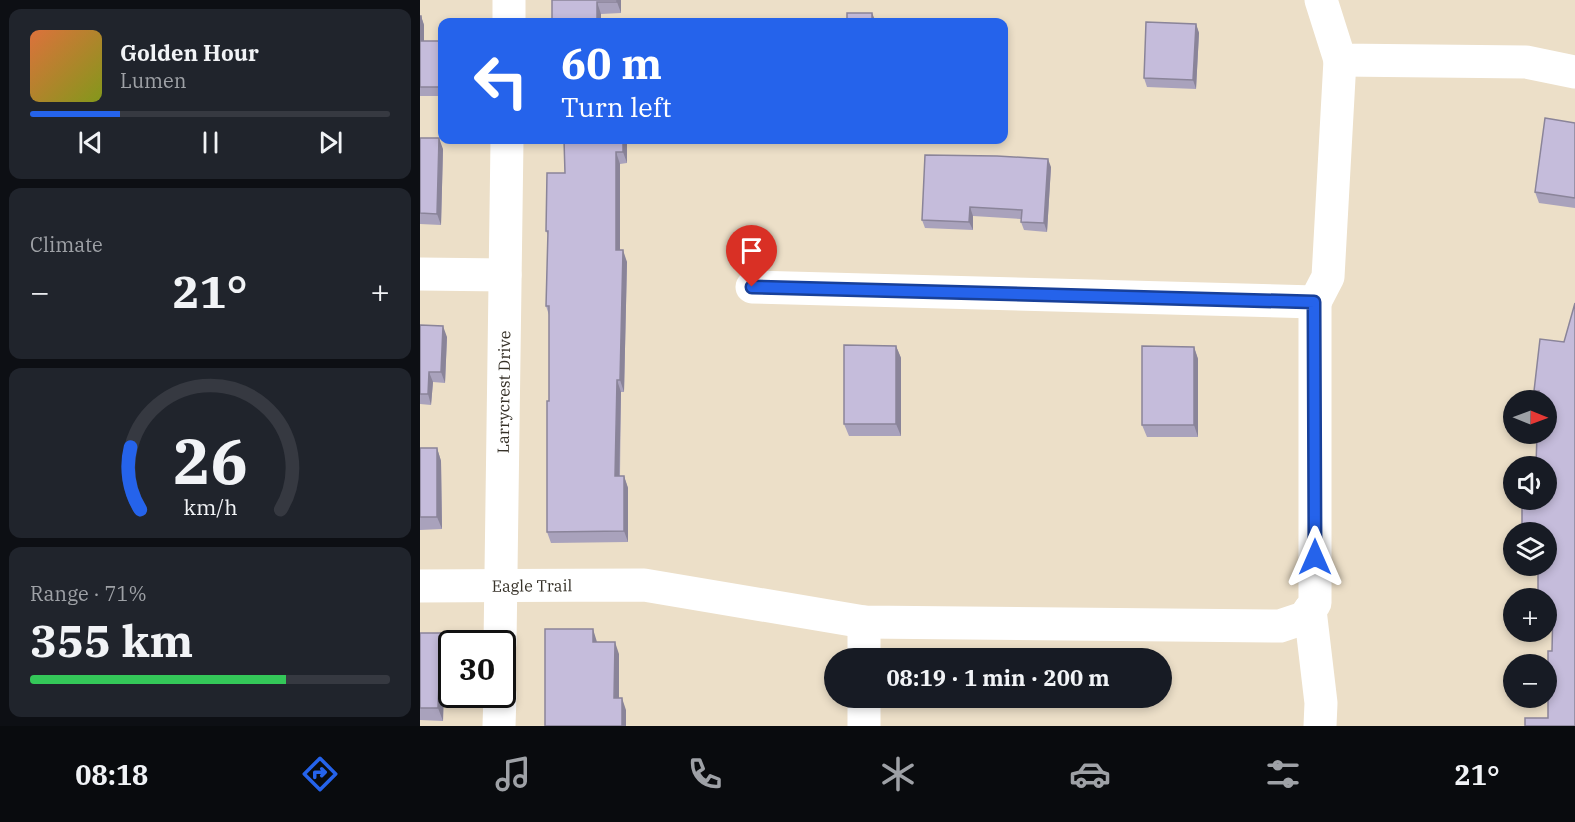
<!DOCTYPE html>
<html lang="en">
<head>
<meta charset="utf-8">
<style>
	:root { --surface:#171b24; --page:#20242c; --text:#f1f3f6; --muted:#9ea1a6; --line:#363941; --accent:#2563eb }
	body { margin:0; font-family:"IBM Plex Serif",serif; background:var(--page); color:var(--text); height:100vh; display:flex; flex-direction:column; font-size:22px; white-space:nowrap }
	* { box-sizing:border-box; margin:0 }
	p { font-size:20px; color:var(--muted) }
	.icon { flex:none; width:33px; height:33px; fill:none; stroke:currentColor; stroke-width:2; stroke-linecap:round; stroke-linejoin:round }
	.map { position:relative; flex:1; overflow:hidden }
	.panel { display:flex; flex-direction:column; gap:9px; padding:9px; background:#0d0f14; width:420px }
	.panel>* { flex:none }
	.guide { position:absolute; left:18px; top:18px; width:570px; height:126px; border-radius:12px; box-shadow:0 3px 9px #0003; background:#2563eb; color:#fff; overflow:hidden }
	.needle { width:39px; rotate:91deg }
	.tools { position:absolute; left:1083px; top:390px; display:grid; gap:12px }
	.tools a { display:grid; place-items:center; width:54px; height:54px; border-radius:50%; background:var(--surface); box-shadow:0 3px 9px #0003; font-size:30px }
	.speed { position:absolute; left:18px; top:630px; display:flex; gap:12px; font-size:30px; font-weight:700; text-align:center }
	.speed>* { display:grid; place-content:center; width:78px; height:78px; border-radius:50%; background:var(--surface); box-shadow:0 3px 9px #0003; line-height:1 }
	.speed .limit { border:3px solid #111; border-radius:9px; background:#fff; color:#111 }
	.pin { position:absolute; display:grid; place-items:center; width:51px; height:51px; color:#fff; margin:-62px -26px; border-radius:50% 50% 50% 0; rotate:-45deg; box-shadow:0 0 6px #0007 }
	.pin .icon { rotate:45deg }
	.me { position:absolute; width:66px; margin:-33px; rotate:0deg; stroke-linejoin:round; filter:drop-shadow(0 0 4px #0008) }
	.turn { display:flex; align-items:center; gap:21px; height:126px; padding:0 24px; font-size:27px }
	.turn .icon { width:78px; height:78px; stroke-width:2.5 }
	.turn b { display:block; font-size:42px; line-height:51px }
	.big { font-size:45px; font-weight:800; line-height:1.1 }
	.panel .widget { flex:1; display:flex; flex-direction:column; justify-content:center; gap:9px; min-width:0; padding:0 21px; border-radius:12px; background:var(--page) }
	.panel .dial { align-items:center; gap:0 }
	.dial svg { height:156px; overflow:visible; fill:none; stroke:var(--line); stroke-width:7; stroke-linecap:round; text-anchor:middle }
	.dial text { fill:var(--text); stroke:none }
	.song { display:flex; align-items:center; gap:18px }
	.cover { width:72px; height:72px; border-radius:9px; background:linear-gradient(135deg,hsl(20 70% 55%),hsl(70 70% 35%)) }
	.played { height:6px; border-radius:3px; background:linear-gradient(90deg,var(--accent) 25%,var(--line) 25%) }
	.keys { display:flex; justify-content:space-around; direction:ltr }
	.heat { display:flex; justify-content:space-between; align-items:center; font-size:33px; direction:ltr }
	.charge { height:9px; border-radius:4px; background:linear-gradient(90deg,#34c759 71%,var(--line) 0) }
	.trip { position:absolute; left:404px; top:648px; width:348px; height:60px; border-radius:30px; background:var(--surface); box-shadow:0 3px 9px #0003; font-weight:800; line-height:60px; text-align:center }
	.dock { display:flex; height:96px; justify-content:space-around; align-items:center; background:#090b0e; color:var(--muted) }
	.dock .icon { width:42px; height:42px }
	.dock .active { color:var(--accent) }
	.dock b { font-size:27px; color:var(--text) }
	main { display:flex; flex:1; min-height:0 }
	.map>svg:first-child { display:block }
</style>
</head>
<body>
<main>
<section class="panel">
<div class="widget">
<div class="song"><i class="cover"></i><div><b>Golden Hour</b><p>Lumen</p></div></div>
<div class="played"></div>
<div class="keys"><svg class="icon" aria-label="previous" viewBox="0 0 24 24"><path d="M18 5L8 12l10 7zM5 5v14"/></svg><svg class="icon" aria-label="pause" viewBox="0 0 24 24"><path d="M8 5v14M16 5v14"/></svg><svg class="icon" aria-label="next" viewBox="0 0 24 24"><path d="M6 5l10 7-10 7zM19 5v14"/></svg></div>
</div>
<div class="widget"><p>Climate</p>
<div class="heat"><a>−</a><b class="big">21°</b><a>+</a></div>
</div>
<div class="widget dial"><svg viewBox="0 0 100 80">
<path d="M14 69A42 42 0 1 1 86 69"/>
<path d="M14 69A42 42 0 0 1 9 37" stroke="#2563eb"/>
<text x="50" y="56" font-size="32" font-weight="700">26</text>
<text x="50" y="72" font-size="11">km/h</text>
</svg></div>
<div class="widget"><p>Range · 71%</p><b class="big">355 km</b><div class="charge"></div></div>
</section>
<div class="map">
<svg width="1155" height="726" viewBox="0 0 1155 726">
	<rect width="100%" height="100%" fill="#ecdfc8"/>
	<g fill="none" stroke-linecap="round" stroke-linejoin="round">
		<g stroke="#fff" stroke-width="33">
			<path d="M901,0L920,60L1106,62L1155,72"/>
			<path d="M89,22V0"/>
			<path d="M0,274L85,275"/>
			<path d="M332,287L895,302L908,277L920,60"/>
			<path id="s1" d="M0,586L224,585L444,622L860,626L884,618L895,603V302"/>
			<path d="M890,610L901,703L900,726"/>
			<path d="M444,622V658"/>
			<path id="s2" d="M80,644L87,140"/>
			<path d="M444,698V726"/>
			<path d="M79,726L80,694"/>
		</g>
	</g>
	<path fill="#a9a2bc" d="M132,0H201V13L181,14Z
		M0,16H1L4,25V41L22,48V96H0Z
		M776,24L779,33L776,89L727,87L724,78Z
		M1155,123V208L1119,203L1115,192Z
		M0,138L23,149L21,225L0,224Z
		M129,140H207V163L200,164V250L207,262L204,392H201L200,476H204L208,488V542L131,543L127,532L129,401V315L126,306L128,235L126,231L145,173L144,142H130Z
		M631,167L627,232L604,230L601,222V219L553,216V230L505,228L502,220Z
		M1155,303L1128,718L1132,651V615H1126V400H1118L1114,391L1144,342Z
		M0,325L27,337L25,383L13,382L11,405L0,404Z
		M476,346L481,358V436H429L424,424Z
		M774,347L778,359V437H727L722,425Z
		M0,448H17L21,461L22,529L0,530Z
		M0,633H21L25,646L23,721L0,720Z"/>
	<path fill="#8a8499" d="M197,0H201V13L197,2Z
		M177,2L181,14V22H177Z
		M452,13L456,22H452Z
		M1,16L4,25V50L1,41Z
		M776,24L779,33L776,89L773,80Z
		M20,41L22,48V95L20,87Z
		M19,138L23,149L21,225L17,214Z
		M203,140H207V163L203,152Z
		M196,152L200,164V262L196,250Z
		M628,159L631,167L627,232L624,223Z
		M550,207L553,216V230L549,222Z
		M203,250L207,262L204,392L200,380Z
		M23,326L27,337L25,383L21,372Z
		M476,346L481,358V436L476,424Z
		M774,347L778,359V437L774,425Z
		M9,372L13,382L11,405L8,394Z
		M197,380L201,392L199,488L195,476Z
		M17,448L21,461L22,529L17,517Z
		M204,476L208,488V542L204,531Z
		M173,629L177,642H173Z
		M21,633L25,646L23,721L18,708Z
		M195,642L199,654V710L194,698Z
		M202,698L206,710V726H202Z"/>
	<path fill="#c5bcdb" stroke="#8a8499" stroke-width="1.5" d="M132,0H197V2H177V22H132Z
		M427,13H452V22H427Z
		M0,16H1V41H20V87H0Z
		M726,22L776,24L773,80L724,78Z
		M1125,118L1155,123V198L1115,192Z
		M0,138H19L17,214L0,213Z
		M144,140H203V152H196V250H203L200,380H197L195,476H204V531L127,532V401H129V306H126L128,231H126L127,173H145Z
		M505,155L577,156L628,159L624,223L601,222L602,210L550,207L549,222L502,220Z
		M1155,303V726H1105V718H1128V651H1132L1133,604H1126V598H1118V566H1126V532H1102V500H1126V466H1116L1117,434H1126V400H1119V391H1114L1120,339L1144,342Z
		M0,325L23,326L21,372H9L8,394H0Z
		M424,345L476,346V424H424Z
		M722,346L774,347V425H722Z
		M0,448H17V517H0Z
		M125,629H173V642H195L194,698H202V726H125Z
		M0,633H21L18,708H0Z"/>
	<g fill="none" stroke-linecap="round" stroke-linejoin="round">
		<g stroke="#184099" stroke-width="15">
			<path id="route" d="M332,287L894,302L895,557"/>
		</g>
		<use href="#route" stroke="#2563eb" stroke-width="10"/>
	</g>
	<g text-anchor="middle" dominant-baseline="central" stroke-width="6" stroke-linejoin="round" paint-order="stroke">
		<g font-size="16" fill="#363128" stroke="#f9ecd5">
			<text stroke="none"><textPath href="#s2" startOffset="252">Larrycrest Drive</textPath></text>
			<text stroke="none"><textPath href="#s1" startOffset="112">Eagle Trail</textPath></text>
		</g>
	</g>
</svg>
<div class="tools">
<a><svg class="needle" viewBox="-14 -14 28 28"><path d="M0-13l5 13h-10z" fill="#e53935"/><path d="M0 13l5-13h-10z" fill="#9ea1a6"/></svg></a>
<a><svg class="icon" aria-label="sound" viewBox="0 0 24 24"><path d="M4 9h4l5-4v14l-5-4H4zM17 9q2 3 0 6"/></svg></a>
<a><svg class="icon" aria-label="layers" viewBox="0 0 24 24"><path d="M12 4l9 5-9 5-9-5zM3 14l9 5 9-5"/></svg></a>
<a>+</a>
<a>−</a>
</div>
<div class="speed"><div class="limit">30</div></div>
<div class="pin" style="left:332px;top:287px;background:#d93025"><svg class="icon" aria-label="arrive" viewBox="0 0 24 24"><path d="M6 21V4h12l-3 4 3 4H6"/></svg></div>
<svg class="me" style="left:895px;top:557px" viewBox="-20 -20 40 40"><path d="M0-17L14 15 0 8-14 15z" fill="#2563eb" stroke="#fff" stroke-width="4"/></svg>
<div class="trip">08:19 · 1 min · 200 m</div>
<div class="guide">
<div class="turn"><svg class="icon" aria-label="left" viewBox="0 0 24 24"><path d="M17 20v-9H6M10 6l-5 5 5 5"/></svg><div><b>60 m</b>Turn left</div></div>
</div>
</div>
</main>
<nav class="dock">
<b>08:18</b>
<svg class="icon active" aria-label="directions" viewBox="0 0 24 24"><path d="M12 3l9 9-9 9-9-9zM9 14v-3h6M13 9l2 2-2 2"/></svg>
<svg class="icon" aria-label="music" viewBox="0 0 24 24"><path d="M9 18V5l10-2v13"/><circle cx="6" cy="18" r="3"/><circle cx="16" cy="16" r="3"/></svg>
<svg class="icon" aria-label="phone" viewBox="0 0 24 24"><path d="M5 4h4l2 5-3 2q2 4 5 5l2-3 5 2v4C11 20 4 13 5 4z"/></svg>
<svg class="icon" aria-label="climate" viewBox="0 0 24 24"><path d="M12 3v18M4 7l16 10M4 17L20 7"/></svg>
<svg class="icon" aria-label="car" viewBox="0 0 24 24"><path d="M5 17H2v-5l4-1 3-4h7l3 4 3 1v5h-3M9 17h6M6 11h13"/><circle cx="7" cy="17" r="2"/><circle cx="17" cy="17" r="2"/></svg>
<svg class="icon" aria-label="filters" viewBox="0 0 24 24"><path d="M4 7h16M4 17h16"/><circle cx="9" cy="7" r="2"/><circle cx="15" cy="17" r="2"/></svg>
<b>21°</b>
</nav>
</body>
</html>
